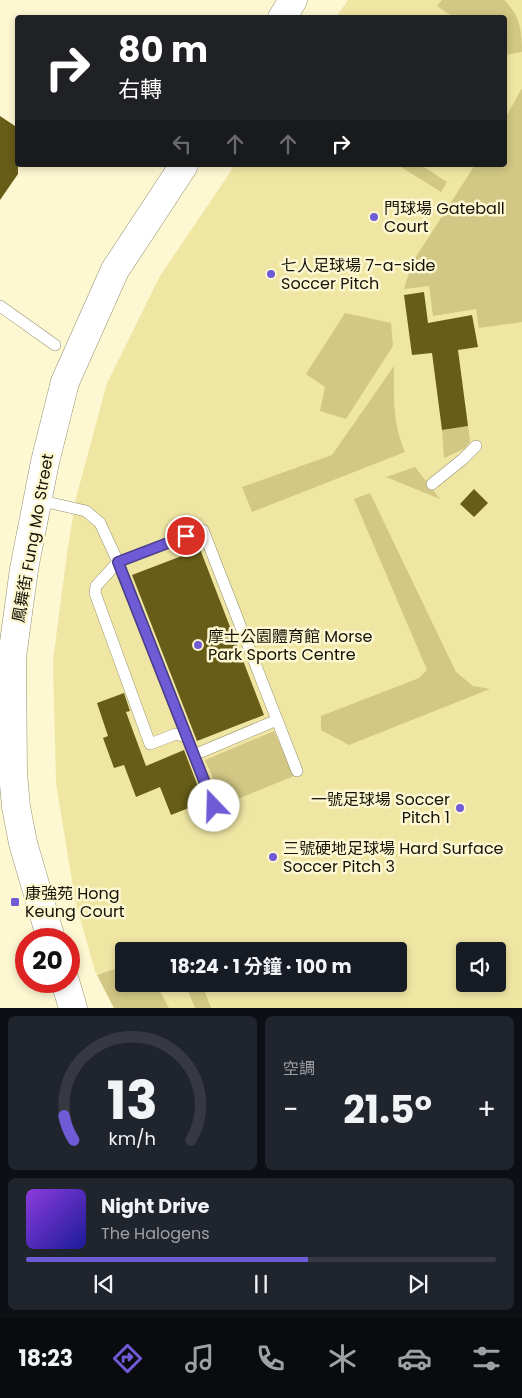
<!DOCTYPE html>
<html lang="zh-TW">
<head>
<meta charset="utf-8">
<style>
	:root { --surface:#171b24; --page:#20242c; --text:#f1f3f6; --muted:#9ea1a6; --line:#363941; --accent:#6f5bd5 }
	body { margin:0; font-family:Poppins,"Noto Sans TC",sans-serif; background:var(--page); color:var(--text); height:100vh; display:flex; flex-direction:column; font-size:19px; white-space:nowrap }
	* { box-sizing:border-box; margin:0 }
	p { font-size:16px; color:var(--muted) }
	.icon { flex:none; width:28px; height:28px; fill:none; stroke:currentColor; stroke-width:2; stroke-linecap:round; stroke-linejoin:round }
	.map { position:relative; height:1008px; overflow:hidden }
	.sheet { display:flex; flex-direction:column; gap:8px; padding:8px; background:#0d0f14; flex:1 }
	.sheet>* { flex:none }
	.top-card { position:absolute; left:15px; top:15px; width:492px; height:152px; border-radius:5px; box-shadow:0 2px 8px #0003; background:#202124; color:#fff; overflow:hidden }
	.tools { position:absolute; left:456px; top:942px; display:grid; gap:10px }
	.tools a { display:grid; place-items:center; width:50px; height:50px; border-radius:5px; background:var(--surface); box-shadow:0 2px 8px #0003; font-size:25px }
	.speed { position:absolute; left:15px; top:928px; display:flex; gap:10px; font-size:25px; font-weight:700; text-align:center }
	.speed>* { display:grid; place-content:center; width:65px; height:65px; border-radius:50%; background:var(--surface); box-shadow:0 2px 8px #0003; line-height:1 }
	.speed .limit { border:8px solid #d22; background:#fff; color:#111 }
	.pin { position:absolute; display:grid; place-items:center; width:42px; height:42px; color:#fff; margin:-21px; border:2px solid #fff; border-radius:50%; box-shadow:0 1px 5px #0007 }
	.me { position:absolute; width:55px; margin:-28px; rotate:339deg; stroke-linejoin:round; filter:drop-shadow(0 0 4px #0008) }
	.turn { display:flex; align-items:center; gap:18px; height:105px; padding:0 20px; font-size:22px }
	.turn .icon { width:65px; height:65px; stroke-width:2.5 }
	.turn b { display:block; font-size:35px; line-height:42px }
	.lanes { display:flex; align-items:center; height:48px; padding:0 20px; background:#0003; justify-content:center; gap:25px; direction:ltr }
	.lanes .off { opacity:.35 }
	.big { font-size:38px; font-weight:700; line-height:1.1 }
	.sheet .widget { flex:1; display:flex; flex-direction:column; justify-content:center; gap:8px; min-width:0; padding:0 18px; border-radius:8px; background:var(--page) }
	.sheet .dial { align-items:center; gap:0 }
	.dial svg { height:130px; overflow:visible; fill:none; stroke:var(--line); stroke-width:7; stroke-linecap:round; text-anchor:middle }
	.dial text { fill:var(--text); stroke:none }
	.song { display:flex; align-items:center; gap:15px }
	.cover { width:60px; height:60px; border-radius:8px; background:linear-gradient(135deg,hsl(270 70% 55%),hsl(240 70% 35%)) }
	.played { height:5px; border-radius:2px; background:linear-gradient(90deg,var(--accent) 60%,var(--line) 60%) }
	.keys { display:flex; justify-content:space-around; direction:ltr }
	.heat { display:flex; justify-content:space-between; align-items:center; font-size:28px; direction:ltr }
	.sheet .tiles { flex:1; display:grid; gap:8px; grid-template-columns:1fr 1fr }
	.widget:last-child { grid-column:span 2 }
	.trip { position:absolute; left:115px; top:942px; width:292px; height:50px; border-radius:5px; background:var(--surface); box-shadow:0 2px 8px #0003; font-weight:700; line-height:50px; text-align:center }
	.menu { display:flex; height:80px; justify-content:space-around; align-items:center; background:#090b0e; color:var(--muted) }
	.menu .icon { width:35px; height:35px }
	.menu .current { color:var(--accent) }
	.menu b { font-size:22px; color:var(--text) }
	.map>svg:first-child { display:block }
</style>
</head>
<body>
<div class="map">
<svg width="522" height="1008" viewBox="0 0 522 1008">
	<rect width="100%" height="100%" fill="#fdf7d2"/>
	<path fill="#f0e6a4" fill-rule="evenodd" d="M348,0H522V1008H114L95,971L75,900L56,783L53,661L67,553L76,498L107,383L160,276L235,165H505V18L336,17ZM124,951H399V984H124ZM465,951H498V984H465Z"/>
	<path fill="#d2c784" d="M442,0H504C520,14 522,32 522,52L505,55V18L453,17L437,6Z
		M522,88V322L479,328L476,309L433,316L429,286L404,289L412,263L475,165H505V119Z
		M398,165H421L447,182L441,192Z
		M345,313L391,323L393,346L346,419L320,411L325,387L306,374Z
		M394,366C394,396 392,423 405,452L252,512L242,487L332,455Z
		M468,426L470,442L464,449L444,458L442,430Z
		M415,467L440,499L386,477Z
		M370,493L456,672L473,686L490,689L349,745L321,730V716L419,678L427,670L354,499Z
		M274,731L294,776L225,804L205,760Z
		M124,966V984H156L169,1008H114L97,975Z
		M191,984H202L211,1008H195L188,991Z"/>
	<path fill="#675d18" d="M0,116L18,128V174L0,200Z
		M424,292L428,323L472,315L478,347L458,350L468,426L442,430L432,353L412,355L404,295Z
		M474,489L488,503L474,517L460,504Z
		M200,549L264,715L197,741L132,575Z
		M124,693L130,711L126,712L146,766L184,750L204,802L171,815L160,787L136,797L124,765L114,768L103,738L108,736L97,703Z"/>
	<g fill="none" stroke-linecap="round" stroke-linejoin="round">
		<g stroke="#948f6d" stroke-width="12">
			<path id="lane" d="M0,306L55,345
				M432,484L463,459L476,446
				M38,500L86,511L100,523L118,562L214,806
				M186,737L176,734L150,744L95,593L96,586L118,562L203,530L297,771
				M194,755L277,720"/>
		</g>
		<g stroke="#948f6d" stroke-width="29">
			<path id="secondary" d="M282,18L293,0
				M51,939L23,843L16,807L13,773L12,657L24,569L45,462L65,382L115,270L184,165
				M65,981L73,1008"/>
		</g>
		<use href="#lane" stroke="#fff" stroke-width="11"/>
		<use href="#secondary" stroke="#fff" stroke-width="28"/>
	</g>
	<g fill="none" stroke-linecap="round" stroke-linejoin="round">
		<g stroke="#483b8a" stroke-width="12">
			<path id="route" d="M186,536L118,562L214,806"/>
		</g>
		<use href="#route" stroke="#6f5bd5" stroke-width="9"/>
	</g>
	<g fill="#6f5bd5" stroke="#fdf7d2" stroke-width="2">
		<circle cx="374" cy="217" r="5"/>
		<circle cx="271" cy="274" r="5"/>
		<circle cx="198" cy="645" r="5"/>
		<circle cx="460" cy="808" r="5"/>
		<circle cx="273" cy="857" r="5"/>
		<rect x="10" y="897" width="10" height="10" rx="2.5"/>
	</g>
	<g text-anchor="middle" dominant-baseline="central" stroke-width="5" stroke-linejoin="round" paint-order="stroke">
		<g font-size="16" fill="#151307" stroke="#fdf7d2" text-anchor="start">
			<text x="384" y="208">門球場 Gateball<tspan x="384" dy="18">Court</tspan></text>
			<text x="281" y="265">七人足球場 7-a-side<tspan x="281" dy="18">Soccer Pitch</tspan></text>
			<text x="208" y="636">摩士公園體育館 Morse<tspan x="208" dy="18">Park Sports Centre</tspan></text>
			<text x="450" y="799" text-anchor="end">一號足球場 Soccer<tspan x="450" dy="18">Pitch 1</tspan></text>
			<text x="283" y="848">三號硬地足球場 Hard Surface<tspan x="283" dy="18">Soccer Pitch 3</tspan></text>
			<text x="25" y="893">康強苑 Hong<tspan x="25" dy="18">Keung Court</tspan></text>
		</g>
		<g font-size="16" fill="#151307" stroke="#fdf7d2">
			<text transform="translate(33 538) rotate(-80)">鳳舞街 Fung Mo Street</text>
		</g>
	</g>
</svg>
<div class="tools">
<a><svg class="icon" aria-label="sound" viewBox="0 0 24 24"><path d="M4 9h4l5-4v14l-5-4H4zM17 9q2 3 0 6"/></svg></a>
</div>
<div class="speed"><div class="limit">20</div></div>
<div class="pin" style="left:186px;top:536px;background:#d93025"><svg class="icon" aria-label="arrive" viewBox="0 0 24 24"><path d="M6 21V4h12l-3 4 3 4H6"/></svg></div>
<svg class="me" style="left:214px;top:806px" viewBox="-20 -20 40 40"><circle r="19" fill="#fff"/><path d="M0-13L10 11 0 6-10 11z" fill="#6f5bd5"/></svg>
<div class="trip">18:24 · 1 分鐘 · 100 m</div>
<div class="top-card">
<div class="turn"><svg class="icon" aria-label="right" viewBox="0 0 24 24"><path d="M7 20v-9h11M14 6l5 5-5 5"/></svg><div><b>80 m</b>右轉</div></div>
<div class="lanes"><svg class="icon off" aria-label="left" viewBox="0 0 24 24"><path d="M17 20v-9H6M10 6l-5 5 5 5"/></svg><svg class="icon off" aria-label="ahead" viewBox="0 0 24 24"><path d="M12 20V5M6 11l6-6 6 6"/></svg><svg class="icon off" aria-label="ahead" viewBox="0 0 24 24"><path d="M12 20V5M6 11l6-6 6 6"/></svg><svg class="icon" aria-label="right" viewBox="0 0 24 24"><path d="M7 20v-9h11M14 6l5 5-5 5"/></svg></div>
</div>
</div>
<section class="sheet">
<div class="tiles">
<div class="widget dial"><svg viewBox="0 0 100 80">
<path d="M14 69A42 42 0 1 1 86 69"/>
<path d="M14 69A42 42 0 0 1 8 54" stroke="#6f5bd5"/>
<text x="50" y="56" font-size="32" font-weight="700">13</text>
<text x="50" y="72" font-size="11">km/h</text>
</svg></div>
<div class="widget"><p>空調</p>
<div class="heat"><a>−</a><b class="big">21.5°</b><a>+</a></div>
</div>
<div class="widget">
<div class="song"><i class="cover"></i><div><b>Night Drive</b><p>The Halogens</p></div></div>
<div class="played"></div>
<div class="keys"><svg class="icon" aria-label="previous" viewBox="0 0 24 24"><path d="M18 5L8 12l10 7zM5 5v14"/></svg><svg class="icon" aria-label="pause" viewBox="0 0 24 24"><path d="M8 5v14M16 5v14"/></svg><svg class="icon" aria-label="next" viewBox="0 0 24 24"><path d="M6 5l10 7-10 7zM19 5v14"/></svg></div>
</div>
</div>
</section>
<nav class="menu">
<b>18:23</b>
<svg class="icon current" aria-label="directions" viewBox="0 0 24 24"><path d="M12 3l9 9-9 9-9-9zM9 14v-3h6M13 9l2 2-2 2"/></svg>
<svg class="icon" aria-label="music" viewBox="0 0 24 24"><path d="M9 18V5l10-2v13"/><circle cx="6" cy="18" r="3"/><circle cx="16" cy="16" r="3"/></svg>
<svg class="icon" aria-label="phone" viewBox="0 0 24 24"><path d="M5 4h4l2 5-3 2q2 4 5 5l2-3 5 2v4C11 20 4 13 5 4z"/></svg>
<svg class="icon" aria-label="climate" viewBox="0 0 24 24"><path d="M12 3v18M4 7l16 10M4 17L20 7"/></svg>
<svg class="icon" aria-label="car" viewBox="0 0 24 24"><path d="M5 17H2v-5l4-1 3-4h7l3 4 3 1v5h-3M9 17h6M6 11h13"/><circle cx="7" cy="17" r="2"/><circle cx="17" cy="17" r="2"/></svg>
<svg class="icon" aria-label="filters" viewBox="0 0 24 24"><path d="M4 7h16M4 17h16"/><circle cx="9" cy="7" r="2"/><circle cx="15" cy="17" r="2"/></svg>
</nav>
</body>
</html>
